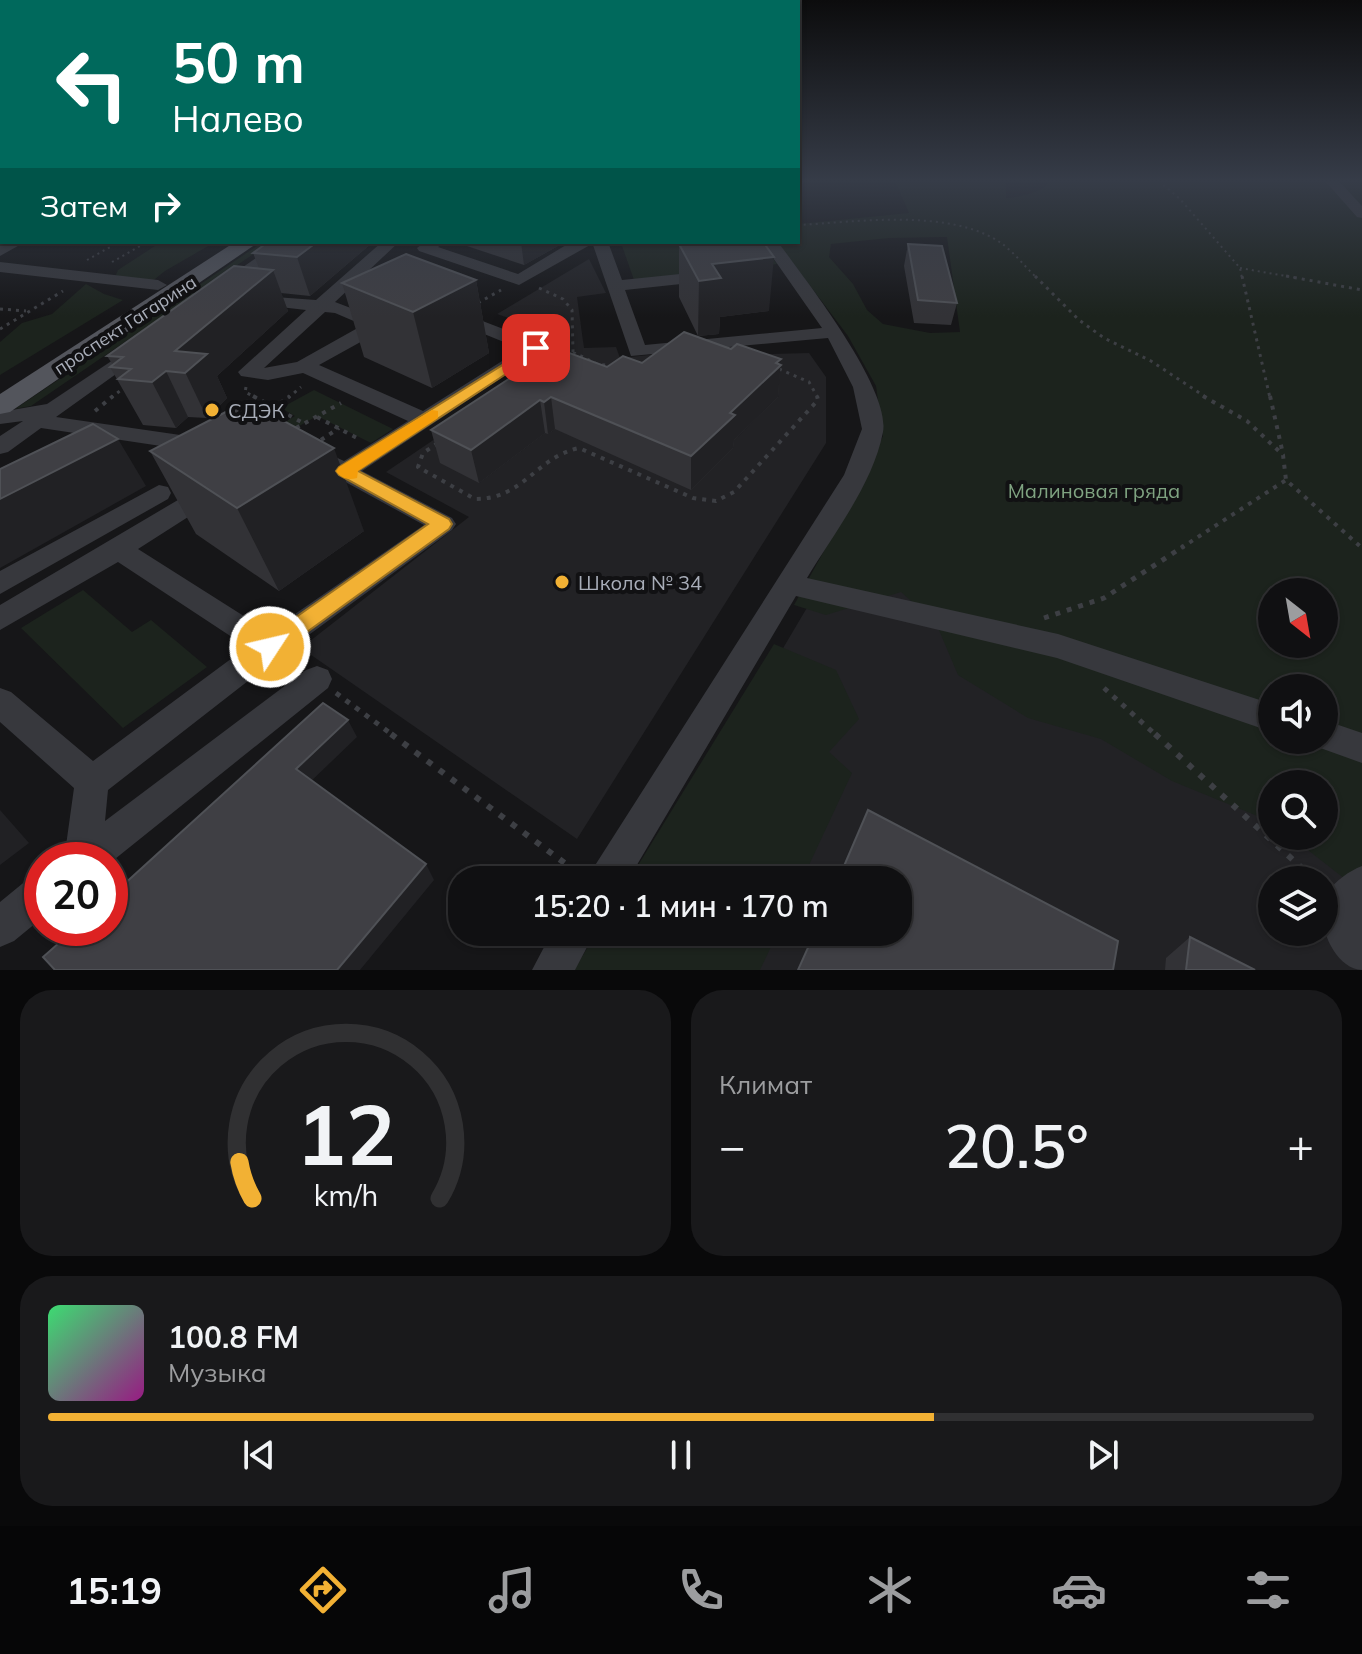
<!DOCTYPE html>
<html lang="ru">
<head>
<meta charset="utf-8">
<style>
	:root { --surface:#101012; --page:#19191b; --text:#f1f3f6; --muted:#9c9d9f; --line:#303032; --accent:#f2b134 }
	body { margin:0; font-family:Mulish,sans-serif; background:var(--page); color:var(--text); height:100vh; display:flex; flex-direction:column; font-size:30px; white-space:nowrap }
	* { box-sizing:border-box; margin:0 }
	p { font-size:26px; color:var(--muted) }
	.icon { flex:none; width:44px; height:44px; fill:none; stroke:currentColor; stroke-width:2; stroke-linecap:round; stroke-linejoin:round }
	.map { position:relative; height:970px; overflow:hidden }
	.sheet { display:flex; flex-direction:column; gap:20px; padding:20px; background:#09090a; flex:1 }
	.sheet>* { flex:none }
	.banner { position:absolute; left:0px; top:0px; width:800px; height:244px; box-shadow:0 2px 6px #0004,0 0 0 2px var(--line); background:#00695c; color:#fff; overflow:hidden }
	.needle { width:52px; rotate:149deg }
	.controls { position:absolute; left:1258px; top:578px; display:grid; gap:16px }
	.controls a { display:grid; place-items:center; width:80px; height:80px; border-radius:50%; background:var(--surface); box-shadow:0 2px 6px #0004,0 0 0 2px var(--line); font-size:40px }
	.speed { position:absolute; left:24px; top:842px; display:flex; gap:16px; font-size:40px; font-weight:700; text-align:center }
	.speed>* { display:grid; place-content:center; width:104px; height:104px; border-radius:50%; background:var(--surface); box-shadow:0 2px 6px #0004,0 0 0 2px var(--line); line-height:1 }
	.speed .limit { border:12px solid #d22; background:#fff; color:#111 }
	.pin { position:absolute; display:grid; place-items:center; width:68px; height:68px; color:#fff; margin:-34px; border-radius:16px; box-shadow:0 4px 12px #0006 }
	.me { position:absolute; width:88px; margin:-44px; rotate:55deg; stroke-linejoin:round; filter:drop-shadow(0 0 6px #0008) }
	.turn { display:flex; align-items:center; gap:28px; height:168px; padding:0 40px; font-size:36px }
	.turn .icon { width:104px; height:104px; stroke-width:2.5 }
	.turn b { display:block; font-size:56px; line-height:68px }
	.then { display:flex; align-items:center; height:76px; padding:0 40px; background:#0003; gap:16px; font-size:30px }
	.big { font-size:60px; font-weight:600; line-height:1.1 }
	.sheet .widget { flex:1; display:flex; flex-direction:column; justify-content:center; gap:12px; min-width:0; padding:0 28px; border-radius:32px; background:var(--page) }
	.sheet .dial { align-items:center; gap:0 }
	.dial svg { height:208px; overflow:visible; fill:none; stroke:var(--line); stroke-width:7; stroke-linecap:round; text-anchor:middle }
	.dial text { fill:var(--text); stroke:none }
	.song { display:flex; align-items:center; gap:24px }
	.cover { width:96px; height:96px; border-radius:12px; background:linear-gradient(135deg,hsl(140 70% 55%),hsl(310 70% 35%)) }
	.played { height:8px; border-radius:4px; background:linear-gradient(90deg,var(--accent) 70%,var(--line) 70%) }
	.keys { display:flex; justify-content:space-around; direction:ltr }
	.heat { display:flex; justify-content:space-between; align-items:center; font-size:44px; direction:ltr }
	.sheet .tiles { flex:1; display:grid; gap:20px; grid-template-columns:1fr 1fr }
	.widget:last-child { grid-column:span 2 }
	.trip { position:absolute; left:448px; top:866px; width:464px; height:80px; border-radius:32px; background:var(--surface); box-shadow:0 2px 6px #0004,0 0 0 2px var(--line); font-weight:600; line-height:80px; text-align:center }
	.menu { display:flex; height:128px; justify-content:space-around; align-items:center; background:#060607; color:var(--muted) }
	.menu .icon { width:56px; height:56px }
	.menu .on { color:var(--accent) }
	.menu b { font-size:36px; color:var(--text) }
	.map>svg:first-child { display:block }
</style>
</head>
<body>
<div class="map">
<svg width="1362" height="970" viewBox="0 0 1362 970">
	<rect width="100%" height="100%" fill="#161618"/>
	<path fill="#222225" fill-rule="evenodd" d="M589,259L606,293L577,297L584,348L616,347L620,358L735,346L740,355L809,353L826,377V443L577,839L301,648L469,517L386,472L565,351V338L497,314Z
		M837,557L1272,740H1324L1362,970H592L615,932H898V880H646ZM1272,784H1324V836H1272ZM1272,880H1324V932H1272Z"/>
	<path fill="#1c231d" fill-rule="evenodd" d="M895,181H1006V198C1021,197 1042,192 1051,181H1362V935L1345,879L1290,836H1324V784H1272V822L1172,781L1101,739L1028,718L958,675L936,623L901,592L826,615L794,605L865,477L883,436L876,386L848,336L777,242H798V224L909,213ZM947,237L960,332L930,333L883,324L867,310L853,284L829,257L831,244L889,238ZM1272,592H1324V644H1272ZM1272,688H1324V740H1272Z
		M161,242H215L165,271L145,287L112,284L118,270Z
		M263,242H271L31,406L15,409Z
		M761,242L777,264L634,280L621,243Z
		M86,284L104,294L123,300L0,375V342L22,323L52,314Z
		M314,390L393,429L371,443L317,416L264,446L253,440L295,416L281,408Z
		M83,590L132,632L151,620L207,667L123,728L21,628Z
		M774,644L836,670L859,719L829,752L852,773L802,880H629Z
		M597,932H778L760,970H574Z"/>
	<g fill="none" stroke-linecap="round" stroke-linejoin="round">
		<path stroke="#3d3f44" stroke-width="2" stroke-dasharray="2 4" stroke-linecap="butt" d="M1159,181L1180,199L1240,268L1242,278
			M798,225C857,222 950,208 1001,243C1014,252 1025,267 1037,278
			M87,260L112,246V242
			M112,262L147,242
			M1240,268L1297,278"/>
		<path stroke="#3d3f44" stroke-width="3" stroke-dasharray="3 5" stroke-linecap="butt" d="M1035,276L1079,320L1104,338L1151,361L1207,398
			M1242,276L1270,398
			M1286,276L1362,290
			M539,288L563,299L572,310L573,352L568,355
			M478,303L501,290
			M0,309L26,311
			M0,329L63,291
			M573,352L597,364L612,366
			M779,369L809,382L818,398
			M246,387L245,392L257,398
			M111,398L126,386
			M288,398L301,387"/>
		<path stroke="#3d3f44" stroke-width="4" stroke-dasharray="4 6" stroke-linecap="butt" d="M253,396L305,424
			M1203,396L1247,421L1283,455L1286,480L1362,548
			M1270,396L1283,454
			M95,411L113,396
			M264,415L290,396
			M317,417L359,439
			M296,428L341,403
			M321,440L339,428
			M438,443L423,453L418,467L475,499C524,499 536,457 579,448L693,498L716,501L734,492L818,400L817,396
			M1181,548L1286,480"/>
		<path stroke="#3d3f44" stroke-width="5" stroke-dasharray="5 7" stroke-linecap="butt" d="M1044,618L1104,598L1184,546
			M1104,688L1157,736
			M336,693L394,736"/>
		<path stroke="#3d3f44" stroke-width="6" stroke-dasharray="6 9" stroke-linecap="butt" d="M391,734L578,873
			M1155,734L1315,880"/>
		<path fill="#37383d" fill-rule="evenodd" d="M1325,181H1339L1362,206V218L1357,217Z
			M5,242H25L0,256V245Z
			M279,242H297L232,291H220L217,287L220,283Z
			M382,242H399L335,302L377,318L425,299L543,344L546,348L362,471L452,518L456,524L452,530L280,656L108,790L105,821L306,670L317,666L328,670L332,679L328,688L110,863V860H64L74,788L0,722V688L11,692L93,761L247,647L118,562L0,630V605L244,461L299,440L344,461L408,421L303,373L268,380L241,376L238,372L306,310L253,304L244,299L247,295L316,300ZM425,310L521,349L423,411L319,365L384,329ZM325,312L335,313L363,325L297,362L264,368ZM298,456L424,525L269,632L138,549L260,471Z
			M425,242H445L438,247L518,274L571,242H588L590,245L519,285L419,251L417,248Z
			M592,242H608L622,280L709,271L717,276L709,281L625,290L645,345L822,328L762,242H778C804,278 891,388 883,432C873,484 834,533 807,578L1058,634L1272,704V732L1057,658L796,596L628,880H588L594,867L844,475L862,429L853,387L828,338L631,356Z
			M0,262L158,280L167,285L158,290L0,272Z
			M137,344L147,350L144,354L56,417L201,438L209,440L212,445L209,450L201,452L41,428L8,452L0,454V436L23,421L0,424V412L47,404Z
			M159,485L168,487L171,493L168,499L0,594V571Z
			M1324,720L1362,733V763L1312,745L1310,740H1324Z
			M1362,866V970C1332,968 1313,917 1327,893C1335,881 1349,871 1362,866Z
			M42,874V918L14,941L0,947V902L28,879Z
			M552,932H595L575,970H532Z"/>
		<path fill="#53555c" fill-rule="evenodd" d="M235,242H259L10,412L0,414V394Z"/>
	</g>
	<path fill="#323236" d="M0,181H2V231H0Z
		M268,242H373L310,296L281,293L288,311L217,376L227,398L207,418L188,417L176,428L143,425L110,367L113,365L107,356L259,268L253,253Z
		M460,242H565L524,265L461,244Z
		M679,244L769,311L720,317L719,334L698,336L679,297Z
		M908,244L957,303L951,325L914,323L904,266Z
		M476,280L489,353L432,388L364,357L342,283Z
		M642,363L780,365L778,397L734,440L733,448L691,490L555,429L548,434L545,433L479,483L440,463L431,430L607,367Z
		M150,451L364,531L279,591L196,534Z
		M1190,937L1255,970H1165L1166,958Z"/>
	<path fill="#212124" d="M0,181H2V199L0,196Z
		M317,242H373L310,296L297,257Z
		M521,242H565L524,265Z
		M774,257L769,311L720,317L719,334L698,336L699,281L712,264Z
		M273,270L288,311L217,376L227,398L207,418L175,351Z
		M476,280L489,353L432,388L413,312Z
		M781,359L778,397L734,440L733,448L691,490V456L730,413Z
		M166,371L188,417L176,428L152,382Z
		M551,397L555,429L548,434L544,402Z
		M540,400L545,433L479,483L471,450Z
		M118,439L146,486L0,568V499Z
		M334,448L364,531L279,591L237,508Z
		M348,720L357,737L306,786L296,769Z
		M0,810L29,843L0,865Z
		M426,864L434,880L360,970H337Z"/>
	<path fill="#3f3f44" stroke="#4f5156" stroke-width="2" d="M268,242H317L297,257L253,253Z
		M696,242H763L774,257L712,264L721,278L699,281L679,244Z
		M908,244L942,246L957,303L918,300Z
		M406,254L476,280L413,312L342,283Z
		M234,266L273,270L175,351L207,354L185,373L166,371L152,382L118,379L131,369L110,367L123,357L107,356Z
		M684,332L731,349L737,344L781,359L776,363L781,365L730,413L735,415L691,456L551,397L544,402L540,400L471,450L431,430L556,348L607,367L623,356L642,363Z
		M247,401L334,448L237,508L150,451Z
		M93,424L118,439L0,499V469Z
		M323,703L348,720L296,769L426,864L337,970H55L43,957L76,928H110V897Z
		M868,810L1118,941L1113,970H798L815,932H898V880H838Z
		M1190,937L1255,970H1186Z"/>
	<linearGradient id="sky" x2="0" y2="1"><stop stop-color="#0c0c0d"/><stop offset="0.57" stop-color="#363c48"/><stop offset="1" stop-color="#363c48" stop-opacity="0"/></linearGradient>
	<rect width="1362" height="317" fill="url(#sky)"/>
	<path fill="#f2b134" stroke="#9d7322" stroke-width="2" d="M536,344L541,345V351L358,471L449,519L452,524L449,529L278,653L270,656L262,653L258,647L262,641L428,524L339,475L336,471L339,467Z"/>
	<path fill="#f59e0b" d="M432,410L438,411V418L358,471L357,478C349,480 341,479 336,471L339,467Z"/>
	<g fill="#f2b134" stroke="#111113" stroke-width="3">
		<circle cx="212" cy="410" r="8"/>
		<circle cx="562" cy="582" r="8"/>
	</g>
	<g text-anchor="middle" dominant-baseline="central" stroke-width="8" stroke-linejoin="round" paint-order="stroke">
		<g font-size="18" fill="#a8adb8" stroke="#111113">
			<text transform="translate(125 325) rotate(-33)">проспект Гагарина</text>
		</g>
		<g font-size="20" fill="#a8adb8" stroke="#111113" text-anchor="start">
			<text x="228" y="410">СДЭК</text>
			<text x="578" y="582">Школа № 34</text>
		</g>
		<g font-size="20" fill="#7fa381" stroke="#111113">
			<text x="1094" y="490">Малиновая гряда</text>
		</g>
	</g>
</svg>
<div class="controls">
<a><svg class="needle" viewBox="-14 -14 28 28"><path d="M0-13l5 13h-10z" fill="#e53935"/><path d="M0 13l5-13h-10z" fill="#9c9d9f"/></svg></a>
<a><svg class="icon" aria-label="sound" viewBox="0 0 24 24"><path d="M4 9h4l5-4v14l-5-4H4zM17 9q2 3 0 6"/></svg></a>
<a><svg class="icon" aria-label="search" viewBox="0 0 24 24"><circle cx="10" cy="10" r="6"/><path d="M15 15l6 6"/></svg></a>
<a><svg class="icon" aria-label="layers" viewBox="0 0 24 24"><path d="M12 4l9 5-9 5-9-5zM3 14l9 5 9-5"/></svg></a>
</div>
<div class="speed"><div class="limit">20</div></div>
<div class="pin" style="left:536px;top:348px;background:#d93025"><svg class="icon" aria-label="arrive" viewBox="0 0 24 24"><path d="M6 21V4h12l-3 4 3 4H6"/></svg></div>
<svg class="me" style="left:270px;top:647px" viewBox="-20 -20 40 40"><circle r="17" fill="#f2b134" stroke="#fff" stroke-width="3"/><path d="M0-11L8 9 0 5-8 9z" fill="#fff"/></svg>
<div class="trip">15:20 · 1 мин · 170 m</div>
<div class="banner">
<div class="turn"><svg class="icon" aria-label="left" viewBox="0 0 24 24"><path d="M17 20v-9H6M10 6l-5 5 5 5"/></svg><div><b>50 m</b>Налево</div></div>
<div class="then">Затем<svg class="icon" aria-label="right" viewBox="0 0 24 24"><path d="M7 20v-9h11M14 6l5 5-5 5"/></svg></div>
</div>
</div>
<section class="sheet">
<div class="tiles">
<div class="widget dial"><svg viewBox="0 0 100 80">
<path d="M14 69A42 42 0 1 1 86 69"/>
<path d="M14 69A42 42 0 0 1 9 55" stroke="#f2b134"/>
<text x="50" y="56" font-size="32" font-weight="700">12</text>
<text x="50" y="72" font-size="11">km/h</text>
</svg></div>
<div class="widget"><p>Климат</p>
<div class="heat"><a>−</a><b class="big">20.5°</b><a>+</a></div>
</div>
<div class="widget">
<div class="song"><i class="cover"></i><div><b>100.8 FM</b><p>Музыка</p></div></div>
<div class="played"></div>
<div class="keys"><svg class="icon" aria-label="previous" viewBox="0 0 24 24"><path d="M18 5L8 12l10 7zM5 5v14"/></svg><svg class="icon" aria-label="pause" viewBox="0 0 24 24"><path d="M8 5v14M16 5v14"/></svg><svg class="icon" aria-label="next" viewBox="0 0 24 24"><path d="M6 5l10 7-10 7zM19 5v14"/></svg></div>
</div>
</div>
</section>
<nav class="menu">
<b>15:19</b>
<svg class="icon on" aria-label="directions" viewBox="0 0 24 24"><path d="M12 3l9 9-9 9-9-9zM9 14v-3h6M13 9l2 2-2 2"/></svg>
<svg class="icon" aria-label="music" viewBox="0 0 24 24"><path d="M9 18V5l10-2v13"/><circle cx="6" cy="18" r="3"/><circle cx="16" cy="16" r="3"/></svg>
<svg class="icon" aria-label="phone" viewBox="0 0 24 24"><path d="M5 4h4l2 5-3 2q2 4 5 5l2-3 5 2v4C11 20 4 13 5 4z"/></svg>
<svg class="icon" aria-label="climate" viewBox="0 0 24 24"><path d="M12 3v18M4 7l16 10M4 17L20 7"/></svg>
<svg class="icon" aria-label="car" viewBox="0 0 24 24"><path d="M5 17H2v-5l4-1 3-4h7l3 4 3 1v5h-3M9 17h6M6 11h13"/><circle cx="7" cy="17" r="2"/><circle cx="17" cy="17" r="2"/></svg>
<svg class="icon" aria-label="filters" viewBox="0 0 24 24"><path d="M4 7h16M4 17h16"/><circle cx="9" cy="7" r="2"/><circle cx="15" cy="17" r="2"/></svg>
</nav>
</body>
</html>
